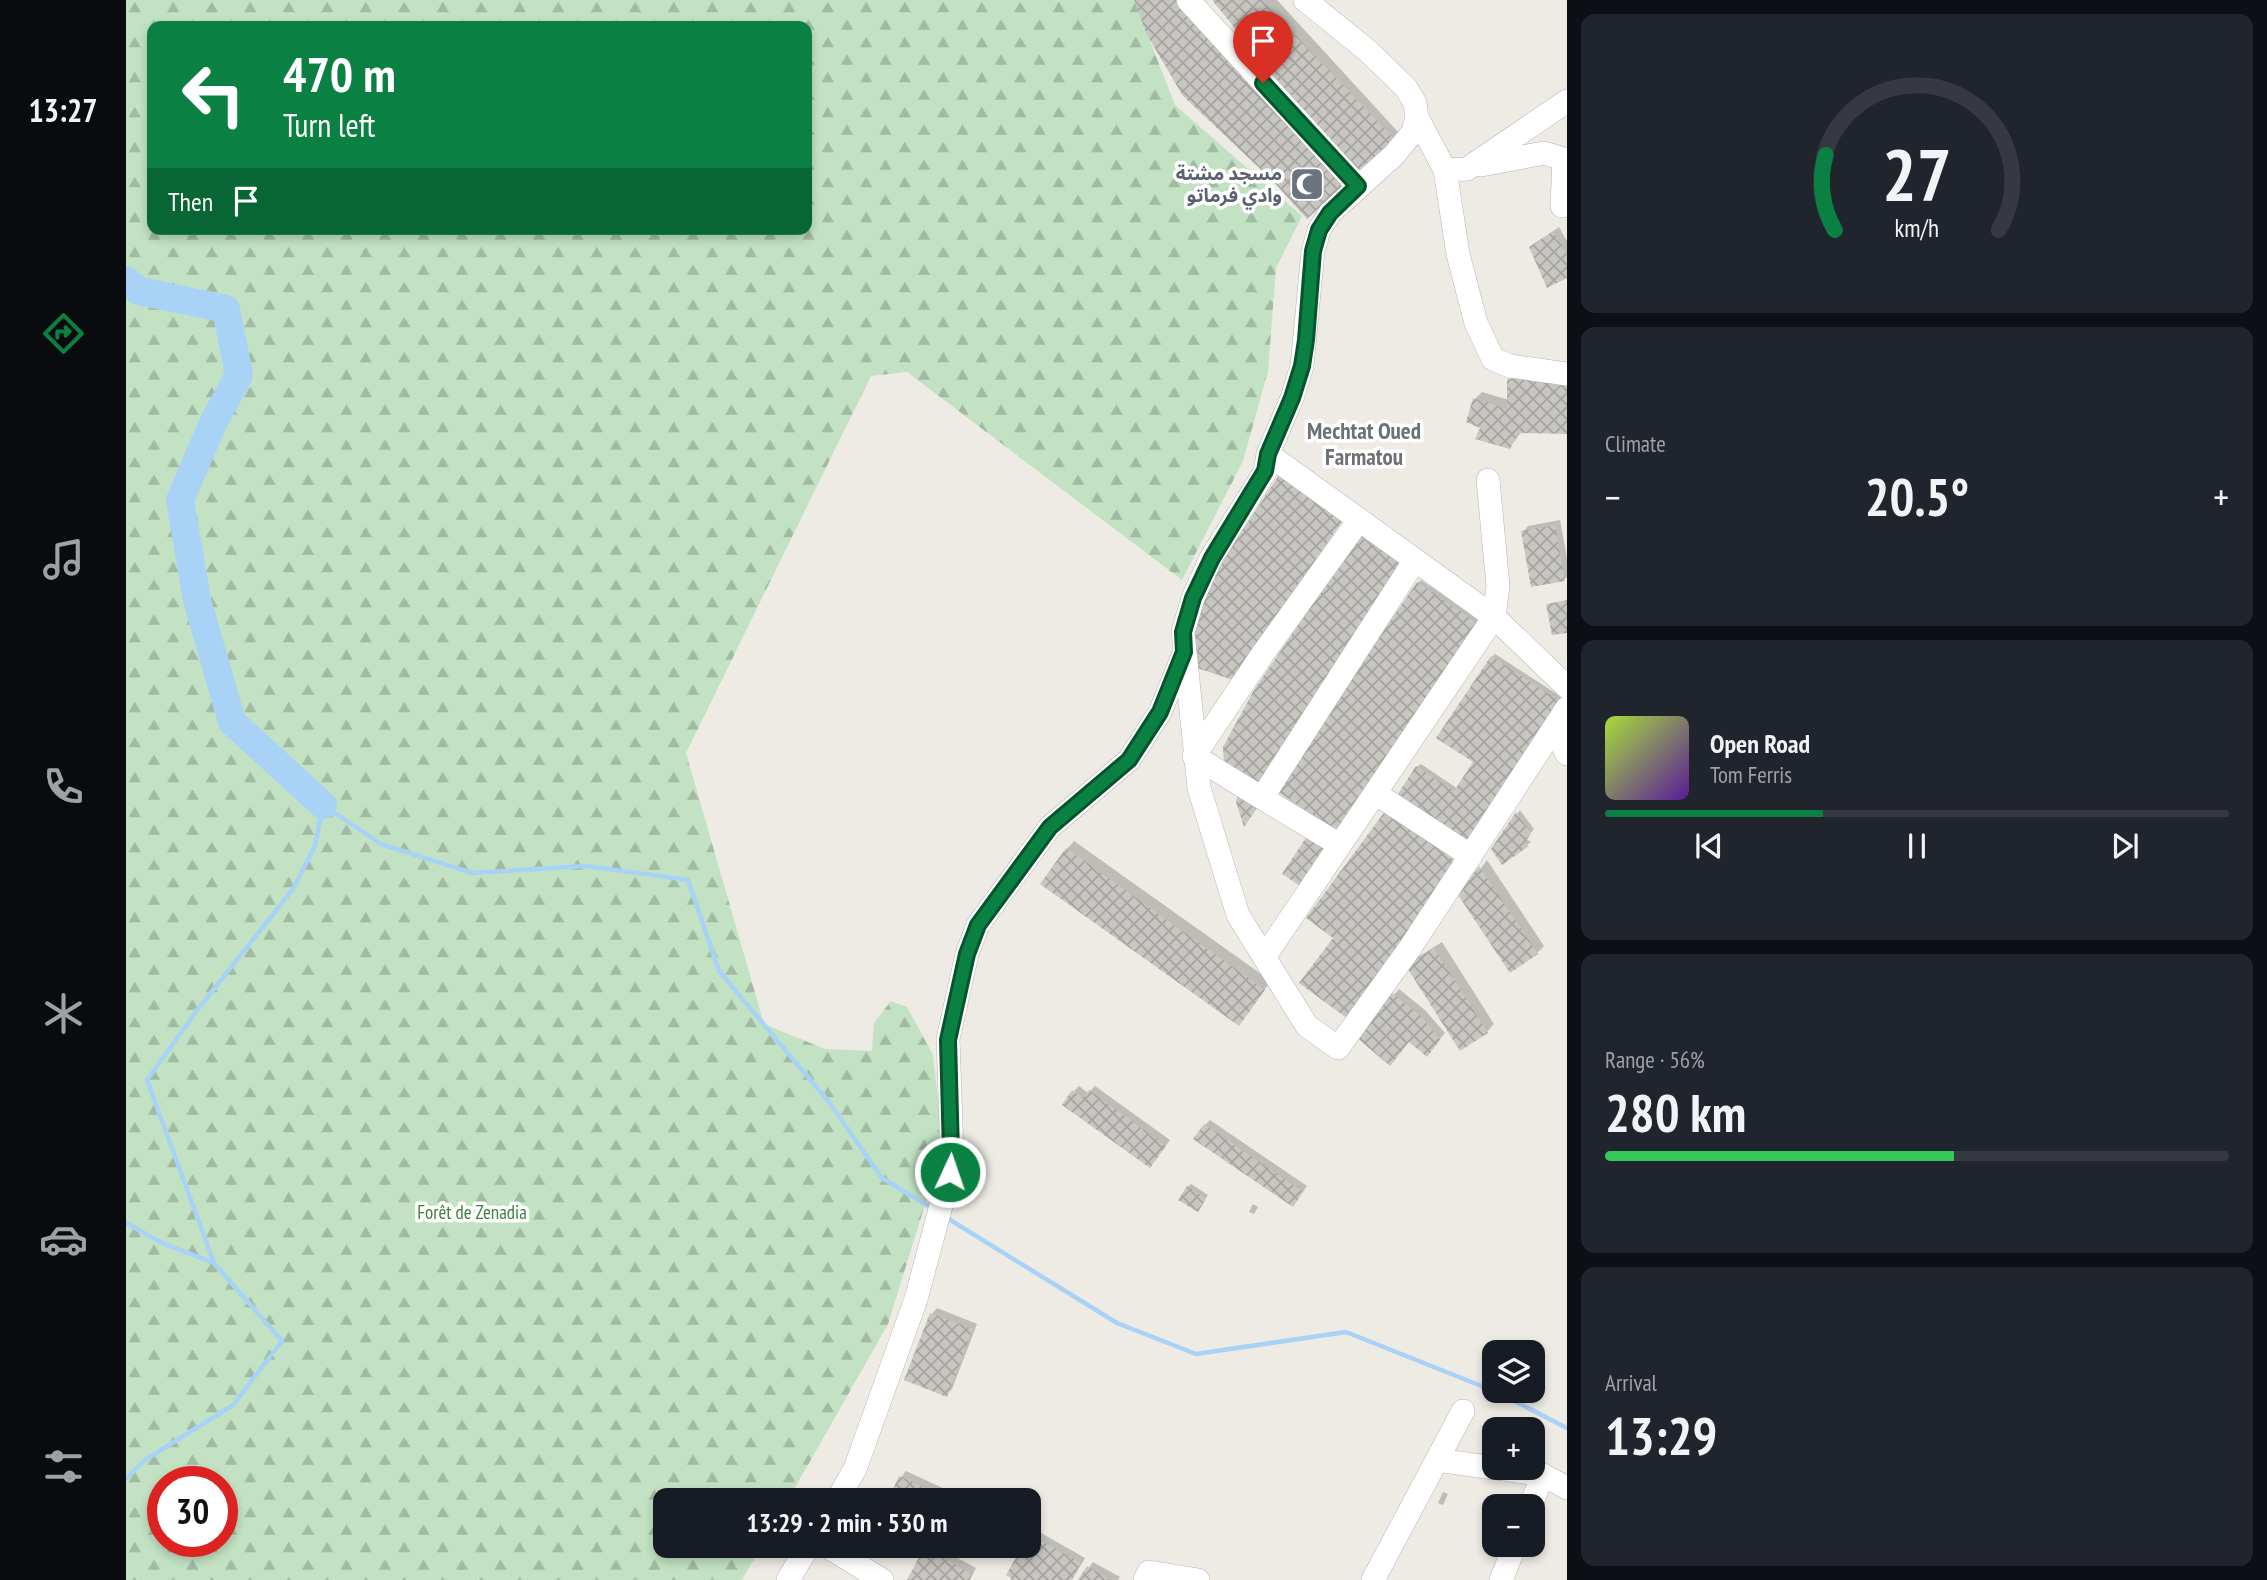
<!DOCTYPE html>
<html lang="en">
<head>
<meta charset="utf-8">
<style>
	:root { --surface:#171b24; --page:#20242c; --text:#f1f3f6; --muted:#9ea1a6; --line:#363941; --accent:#0b8043 }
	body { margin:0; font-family:"PT Sans Narrow","Noto Sans Arabic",sans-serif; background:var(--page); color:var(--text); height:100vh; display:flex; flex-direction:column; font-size:26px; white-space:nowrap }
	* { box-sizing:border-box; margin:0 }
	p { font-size:23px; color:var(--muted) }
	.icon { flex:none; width:38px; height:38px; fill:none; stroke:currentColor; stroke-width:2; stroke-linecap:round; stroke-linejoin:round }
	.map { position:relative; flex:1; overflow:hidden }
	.panel { display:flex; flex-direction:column; gap:14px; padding:14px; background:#0d0f14; width:700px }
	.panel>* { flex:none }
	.guide { position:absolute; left:21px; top:21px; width:665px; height:214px; border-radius:14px; box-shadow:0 4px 10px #0003; background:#0b8043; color:#fff; overflow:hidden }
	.tools { position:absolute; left:1356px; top:1340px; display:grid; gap:14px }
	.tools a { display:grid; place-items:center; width:63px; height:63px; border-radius:14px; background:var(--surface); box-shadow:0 4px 10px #0003; font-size:35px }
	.speed { position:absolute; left:21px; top:1466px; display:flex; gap:14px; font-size:35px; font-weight:700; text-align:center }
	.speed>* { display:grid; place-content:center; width:91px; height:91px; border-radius:50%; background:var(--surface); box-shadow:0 4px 10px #0003; line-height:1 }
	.speed .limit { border:10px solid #d22; background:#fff; color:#111 }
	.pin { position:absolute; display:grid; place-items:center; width:60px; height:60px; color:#fff; margin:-72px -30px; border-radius:50% 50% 50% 0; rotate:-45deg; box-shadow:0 0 7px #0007 }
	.pin .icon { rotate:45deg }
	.me { position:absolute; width:77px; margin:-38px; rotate:3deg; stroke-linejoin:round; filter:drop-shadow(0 0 5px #0008) }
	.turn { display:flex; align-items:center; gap:24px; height:147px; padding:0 21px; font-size:32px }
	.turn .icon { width:91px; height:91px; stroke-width:2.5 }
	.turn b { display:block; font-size:49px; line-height:60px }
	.then { display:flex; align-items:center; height:66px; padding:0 21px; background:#0003; gap:14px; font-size:26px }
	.big { font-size:52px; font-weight:700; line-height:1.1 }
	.panel .widget { flex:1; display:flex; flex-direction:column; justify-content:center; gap:10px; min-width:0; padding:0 24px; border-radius:14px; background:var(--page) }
	.panel .dial { align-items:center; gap:0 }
	.dial svg { height:182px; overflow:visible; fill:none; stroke:var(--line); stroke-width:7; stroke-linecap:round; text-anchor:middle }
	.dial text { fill:var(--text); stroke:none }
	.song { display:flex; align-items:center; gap:21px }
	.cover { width:84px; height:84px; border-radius:10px; background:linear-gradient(135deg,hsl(80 70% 55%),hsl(270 70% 35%)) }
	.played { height:7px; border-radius:4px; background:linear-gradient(90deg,var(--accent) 35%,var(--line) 35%) }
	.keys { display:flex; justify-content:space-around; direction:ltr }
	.heat { display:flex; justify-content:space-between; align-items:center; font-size:38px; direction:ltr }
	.charge { height:10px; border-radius:5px; background:linear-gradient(90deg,#34c759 56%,var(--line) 0) }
	.trip { position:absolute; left:527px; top:1488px; width:388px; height:70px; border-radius:14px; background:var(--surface); box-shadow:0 4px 10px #0003; font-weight:700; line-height:70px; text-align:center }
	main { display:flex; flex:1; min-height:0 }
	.tabs { display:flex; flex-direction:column; width:126px; justify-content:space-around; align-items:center; background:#090b0e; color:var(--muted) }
	.tabs .icon { width:49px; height:49px }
	.tabs .on { color:var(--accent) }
	.tabs b { font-size:32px; color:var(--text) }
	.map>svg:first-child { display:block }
</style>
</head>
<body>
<main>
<nav class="tabs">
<b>13:27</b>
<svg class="icon on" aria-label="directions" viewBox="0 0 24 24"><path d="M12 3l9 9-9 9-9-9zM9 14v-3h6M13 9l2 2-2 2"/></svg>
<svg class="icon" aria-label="music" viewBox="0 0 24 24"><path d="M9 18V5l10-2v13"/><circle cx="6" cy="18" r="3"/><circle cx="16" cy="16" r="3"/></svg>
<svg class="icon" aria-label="phone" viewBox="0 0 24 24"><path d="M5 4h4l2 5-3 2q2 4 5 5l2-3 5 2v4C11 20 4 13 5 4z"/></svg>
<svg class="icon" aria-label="climate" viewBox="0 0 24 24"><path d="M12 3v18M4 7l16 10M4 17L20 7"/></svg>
<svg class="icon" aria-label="car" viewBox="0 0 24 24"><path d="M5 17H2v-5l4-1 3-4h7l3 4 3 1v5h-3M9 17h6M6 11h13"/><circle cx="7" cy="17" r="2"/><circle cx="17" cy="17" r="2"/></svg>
<svg class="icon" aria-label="filters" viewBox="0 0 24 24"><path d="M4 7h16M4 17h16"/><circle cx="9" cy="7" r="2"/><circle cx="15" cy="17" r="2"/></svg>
</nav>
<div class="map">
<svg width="1441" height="1580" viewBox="0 0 1441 1580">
	<defs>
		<pattern id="forest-firs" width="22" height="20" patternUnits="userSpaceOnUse" patternTransform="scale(1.75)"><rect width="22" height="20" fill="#c2e2c3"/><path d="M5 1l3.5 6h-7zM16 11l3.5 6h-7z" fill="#a1baa2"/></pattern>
		<pattern id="building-cross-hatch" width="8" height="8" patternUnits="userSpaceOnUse" patternTransform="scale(1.75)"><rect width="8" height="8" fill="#c8c6c0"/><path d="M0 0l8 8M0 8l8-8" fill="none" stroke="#a6a4a0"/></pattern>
	</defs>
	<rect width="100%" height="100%" fill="#edebe4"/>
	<path fill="url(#forest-firs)" fill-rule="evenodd" d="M0,0H1008L1049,105L1176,216L1150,268L1142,371L1117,461L1056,580L781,372L745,376L560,753L638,1024L699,1049L746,1051L748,1023L765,1001L781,1007L807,1055L814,1119L811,1158L802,1195L762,1324L662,1500H539V1545H636L616,1580H0ZM26,26H681V229H26ZM37,1482H96V1542H37Z"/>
	<path fill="#0003" d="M1009,0L1223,178L1181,216Z
		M1089,0H1151L1273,133L1268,139Z
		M1433,227L1441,241V276L1405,247Z
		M1441,372L1384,447L1356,427L1349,399L1356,392L1383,400V380L1390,373Z
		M1434,520L1441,558V577L1438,579L1397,532L1402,526Z
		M1238,534L1281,563L1176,716L1235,537Z
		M1295,580L1356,621L1212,831L1292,583Z
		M1369,654L1437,698L1344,839L1291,767L1295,764L1332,789L1349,762L1366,657Z
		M1394,810L1408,829L1400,839L1405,842L1376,862L1367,849Z
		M948,841L1145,981L1113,1024L941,849Z
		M1361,860L1418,946L1411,953L1335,895Z
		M1316,942L1368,1024L1361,1032L1282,967L1289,959Z
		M1273,989L1299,1010L1319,1033L1306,1049L1284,1040L1232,1037Z
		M953,1086L962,1093L969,1086L1044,1140L1029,1160L948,1091Z
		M1084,1120L1181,1186L1172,1199L1079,1125Z
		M1065,1184L1082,1195L1074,1207L1062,1187Z
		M1127,1204L1132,1207L1128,1214L1123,1212Z
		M811,1308L851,1324L826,1389L820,1395L806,1314Z
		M780,1471L823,1491L819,1500H764L775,1477Z
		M1317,1492L1322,1494L1317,1505L1312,1503Z
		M910,1530L959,1558L946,1580H884L903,1545V1539Z
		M804,1545H808L850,1568L844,1580H783Z
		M967,1562L994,1577L992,1580H954Z"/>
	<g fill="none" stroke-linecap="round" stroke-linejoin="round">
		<path stroke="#a9d2f7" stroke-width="4.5" d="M821,1218L991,1323L1070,1354L1220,1332L1368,1391
			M0,1223L36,1243L88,1263
			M1369,1391L1441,1428
			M0,1479L19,1460L107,1405L156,1341L88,1263L21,1080L72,1009L167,889L189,846L197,805L255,844L346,873L460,866L562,880L593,971L703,1102L756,1178L807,1209"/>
		<path stroke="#a9d2f7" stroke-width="28" d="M0,280L13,291L100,309L113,375L87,423L54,500L71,600L106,722L197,805"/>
	</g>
	<path fill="url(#building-cross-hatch)" d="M1008,0H1056L1059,9L1216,187L1181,219L1147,181L1057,96L1021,35Z
		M1086,0H1136L1269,140L1230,172L1200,140Z
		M1427,231L1441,255V278L1421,288L1403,247Z
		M1381,379H1441V434L1392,433L1384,449L1349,439L1354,428L1340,422L1347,398L1381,409Z
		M1155,472L1217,520L1107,680L1068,667L1067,629L1079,594L1105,548Z
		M1429,525L1439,581L1405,587L1395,531Z
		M1233,536L1279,567L1135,788L1098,765L1097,747L1128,690Z
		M1291,582L1354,625L1213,833L1149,790Z
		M1441,600V633L1426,635L1420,604Z
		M1365,656L1435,702L1341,844L1270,797L1290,766L1328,791L1347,762L1310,738Z
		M1113,790L1134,804L1118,827L1110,802Z
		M1260,810L1336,866L1222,1019L1173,983L1207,938L1180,918Z
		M1390,812L1405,833L1399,843L1403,846L1376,865L1365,849Z
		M1181,836L1204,850L1179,889L1156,874Z
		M940,848L1139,990L1113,1026L914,884Z
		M1353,866L1412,954L1384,973L1332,895Z
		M1308,948L1362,1033L1334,1051L1280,966Z
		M1266,993L1294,1015L1314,1040L1301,1057L1283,1042L1264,1066L1230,1037Z
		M946,1090L957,1098L963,1090L1040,1146L1024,1168L936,1105Z
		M1078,1124L1177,1192L1167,1207L1067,1139Z
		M1061,1186L1080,1199L1072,1212L1052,1200Z
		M804,1313L847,1329L821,1397L778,1380Z
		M773,1476L819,1496L817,1500H762Z
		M903,1534L955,1563L945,1580H888L880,1575L897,1545H903Z
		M798,1548L846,1574L843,1580H781Z
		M961,1566L984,1580H952Z"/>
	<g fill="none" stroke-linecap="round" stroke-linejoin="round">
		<g stroke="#b4b5b9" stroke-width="24">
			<path id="minor" d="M1062,0L1232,186
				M1179,0L1242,51L1280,88L1289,103L1291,117L1287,132L1268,155L1204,213L1193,230L1187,251L1176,366L1166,398L1142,454L1139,472L1085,558L1067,598L1057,632L1073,788L1112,915L1181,1026L1212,1048L1284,948L1441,708
				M1291,117L1319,170L1332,254L1350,323L1367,359L1384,366L1441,374
				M1355,165L1418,153L1438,159L1436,206
				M1319,170L1341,169L1441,101
				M1142,454L1368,617L1441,687
				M1428,728L1441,754
				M1249,793L1345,856
				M1136,798L1068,756L1138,652L1233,520
				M1214,845L1136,798L1289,560
				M1139,956L1368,617L1372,586L1362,480
				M1311,1460L1368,1468
				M1370,1468L1417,1475L1441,1488
				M711,1500L729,1469L790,1299L824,1172L826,1153L822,1039L841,954L852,925L924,827L1003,760L1034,712L1057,656
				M1404,1507L1417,1475
				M699,1545L756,1580
				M662,1580L683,1545
				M1019,1580L1023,1572L1072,1580
				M1247,1580L1337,1411
				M1375,1580L1389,1545"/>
		</g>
		<use href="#minor" stroke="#fff" stroke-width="23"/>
	</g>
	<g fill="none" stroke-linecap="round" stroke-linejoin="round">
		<g stroke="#07532c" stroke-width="18">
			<path id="route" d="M824,1172L825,1153L822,1040L841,954L852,925L924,827L1003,760L1034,712L1058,652L1057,632L1067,598L1086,558L1139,471L1142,454L1166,398L1176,366L1180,340L1187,251L1193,230L1204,213L1232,186L1137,83"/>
		</g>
		<use href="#route" stroke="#0b8043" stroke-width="12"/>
	</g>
	<defs>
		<g id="mosque-square" transform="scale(1.75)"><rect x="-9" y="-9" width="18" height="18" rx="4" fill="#6b7280" stroke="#fff"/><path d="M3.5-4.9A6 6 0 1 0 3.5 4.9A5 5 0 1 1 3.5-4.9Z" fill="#fff"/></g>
	</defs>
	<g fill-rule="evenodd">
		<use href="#mosque-square" x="1181" y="184"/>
	</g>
	<g text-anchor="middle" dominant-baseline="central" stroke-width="7" stroke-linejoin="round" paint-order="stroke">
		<g font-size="19" font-weight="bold" fill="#5b616d" stroke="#fff" text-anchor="end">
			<text x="1156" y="173">مسجد مشتة<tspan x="1156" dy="22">وادي فرماتو</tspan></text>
		</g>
		<g font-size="19" fill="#3d8142" stroke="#fff">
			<text x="346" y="1212">Forêt de Zenadia</text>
		</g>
		<g font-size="23" font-weight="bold" fill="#6d7075" stroke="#fff">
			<text x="1238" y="430">Mechtat Oued<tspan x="1238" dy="26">Farmatou</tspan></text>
		</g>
	</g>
</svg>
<div class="tools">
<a><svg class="icon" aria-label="layers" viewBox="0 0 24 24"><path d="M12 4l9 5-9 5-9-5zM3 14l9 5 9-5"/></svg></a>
<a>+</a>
<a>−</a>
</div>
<div class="speed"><div class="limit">30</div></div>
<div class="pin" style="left:1137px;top:83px;background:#d93025"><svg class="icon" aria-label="arrive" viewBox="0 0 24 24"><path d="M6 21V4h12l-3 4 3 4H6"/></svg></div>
<svg class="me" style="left:824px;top:1172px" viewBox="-20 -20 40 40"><circle r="17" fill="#0b8043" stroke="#fff" stroke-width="3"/><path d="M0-11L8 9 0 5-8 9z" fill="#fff"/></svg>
<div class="trip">13:29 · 2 min · 530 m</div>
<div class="guide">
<div class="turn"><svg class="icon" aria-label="left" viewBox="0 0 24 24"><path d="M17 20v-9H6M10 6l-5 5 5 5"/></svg><div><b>470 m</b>Turn left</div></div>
<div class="then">Then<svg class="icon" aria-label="arrive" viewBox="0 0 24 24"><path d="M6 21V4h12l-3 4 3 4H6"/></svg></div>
</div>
</div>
<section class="panel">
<div class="widget dial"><svg viewBox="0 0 100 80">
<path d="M14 69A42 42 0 1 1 86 69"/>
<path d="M14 69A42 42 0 0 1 10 36" stroke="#0b8043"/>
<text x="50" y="56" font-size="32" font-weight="700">27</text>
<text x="50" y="72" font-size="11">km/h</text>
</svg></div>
<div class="widget"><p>Climate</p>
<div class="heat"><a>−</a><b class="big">20.5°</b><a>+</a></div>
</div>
<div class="widget">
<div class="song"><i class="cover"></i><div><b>Open Road</b><p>Tom Ferris</p></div></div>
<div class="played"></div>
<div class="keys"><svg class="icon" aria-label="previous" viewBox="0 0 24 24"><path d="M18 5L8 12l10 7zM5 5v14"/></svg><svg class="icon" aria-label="pause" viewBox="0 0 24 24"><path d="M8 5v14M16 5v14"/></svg><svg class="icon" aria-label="next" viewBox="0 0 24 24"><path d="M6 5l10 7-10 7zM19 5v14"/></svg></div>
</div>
<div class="widget"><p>Range · 56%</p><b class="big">280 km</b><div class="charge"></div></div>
<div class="widget"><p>Arrival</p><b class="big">13:29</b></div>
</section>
</main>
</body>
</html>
